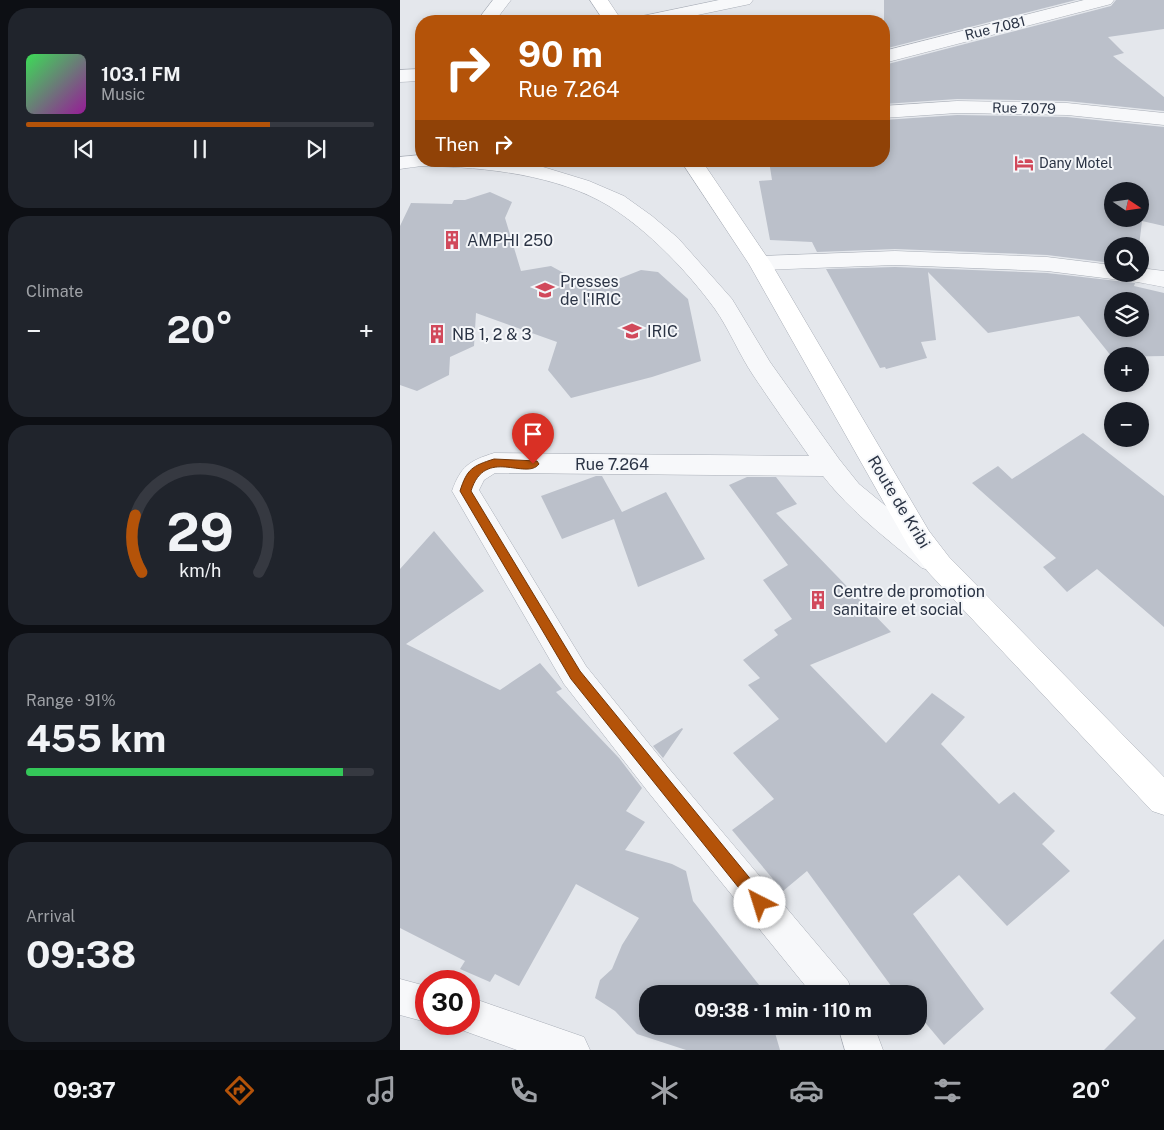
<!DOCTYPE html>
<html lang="en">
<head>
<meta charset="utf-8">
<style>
	:root { --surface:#171b24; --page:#20242c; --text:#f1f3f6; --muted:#9ea1a6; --line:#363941; --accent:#b45309 }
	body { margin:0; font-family:"Public Sans",sans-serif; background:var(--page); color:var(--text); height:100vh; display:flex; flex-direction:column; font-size:19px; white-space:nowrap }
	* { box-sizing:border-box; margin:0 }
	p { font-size:16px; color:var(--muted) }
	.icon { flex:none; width:28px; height:28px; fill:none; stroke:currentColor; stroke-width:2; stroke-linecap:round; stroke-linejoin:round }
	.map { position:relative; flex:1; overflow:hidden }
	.details { display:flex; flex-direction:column; gap:8px; padding:8px; background:#0d0f14; width:400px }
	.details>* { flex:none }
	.guide { position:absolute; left:15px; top:15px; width:475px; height:152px; border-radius:20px; box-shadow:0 2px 8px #0003; background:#b45309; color:#fff; overflow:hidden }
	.needle { width:32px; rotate:103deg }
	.buttons { position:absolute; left:704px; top:182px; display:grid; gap:10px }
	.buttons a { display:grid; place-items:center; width:45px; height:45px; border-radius:50%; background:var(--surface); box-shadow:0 2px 8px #0003; font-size:25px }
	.speed { position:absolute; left:15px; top:970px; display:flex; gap:10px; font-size:25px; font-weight:700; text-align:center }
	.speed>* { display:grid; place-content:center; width:65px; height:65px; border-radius:50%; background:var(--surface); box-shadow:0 2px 8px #0003; line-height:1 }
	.speed .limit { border:8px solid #d22; background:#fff; color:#111 }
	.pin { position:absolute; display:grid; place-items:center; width:42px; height:42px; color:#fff; margin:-51px -21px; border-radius:50% 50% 50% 0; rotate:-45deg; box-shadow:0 0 5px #0007 }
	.pin .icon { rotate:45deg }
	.me { position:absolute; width:55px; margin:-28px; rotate:320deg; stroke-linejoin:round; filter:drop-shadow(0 0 4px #0008) }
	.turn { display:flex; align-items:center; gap:18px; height:105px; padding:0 20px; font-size:22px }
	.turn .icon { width:65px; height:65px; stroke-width:2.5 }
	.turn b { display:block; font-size:35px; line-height:42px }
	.then { display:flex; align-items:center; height:48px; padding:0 20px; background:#0003; gap:10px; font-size:19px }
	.big { font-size:38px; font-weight:700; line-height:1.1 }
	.details .card { flex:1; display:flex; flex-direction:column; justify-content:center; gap:8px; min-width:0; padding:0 18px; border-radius:20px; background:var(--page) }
	.details .dial { align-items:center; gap:0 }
	.dial svg { height:130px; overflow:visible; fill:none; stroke:var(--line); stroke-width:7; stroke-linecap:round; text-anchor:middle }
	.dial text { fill:var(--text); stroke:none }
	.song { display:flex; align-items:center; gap:15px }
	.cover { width:60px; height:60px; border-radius:8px; background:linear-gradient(135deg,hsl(130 70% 55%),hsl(300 70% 35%)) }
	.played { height:5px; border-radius:2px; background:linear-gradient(90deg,var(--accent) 70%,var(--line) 70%) }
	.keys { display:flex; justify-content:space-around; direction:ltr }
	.heat { display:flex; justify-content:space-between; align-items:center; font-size:28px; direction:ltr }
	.charge { height:8px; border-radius:4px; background:linear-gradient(90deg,#34c759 91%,var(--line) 0) }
	.trip { position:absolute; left:239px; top:985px; width:288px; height:50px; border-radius:20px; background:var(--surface); box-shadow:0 2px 8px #0003; font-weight:700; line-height:50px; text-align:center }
	.menu { display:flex; height:80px; justify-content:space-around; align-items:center; background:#090b0e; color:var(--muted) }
	.menu .icon { width:35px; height:35px }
	.menu .on { color:var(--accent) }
	.menu b { font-size:22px; color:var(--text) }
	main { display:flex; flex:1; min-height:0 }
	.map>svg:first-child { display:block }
</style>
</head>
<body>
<main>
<section class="details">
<div class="card">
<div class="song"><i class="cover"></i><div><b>103.1 FM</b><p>Music</p></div></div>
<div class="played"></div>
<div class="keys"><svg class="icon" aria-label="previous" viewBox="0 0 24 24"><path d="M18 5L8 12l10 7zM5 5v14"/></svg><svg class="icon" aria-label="pause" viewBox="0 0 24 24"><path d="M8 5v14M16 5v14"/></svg><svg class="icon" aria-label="next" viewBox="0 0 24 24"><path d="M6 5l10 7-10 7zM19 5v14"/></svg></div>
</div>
<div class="card"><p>Climate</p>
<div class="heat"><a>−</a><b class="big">20°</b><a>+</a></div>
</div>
<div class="card dial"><svg viewBox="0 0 100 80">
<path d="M14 69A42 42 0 1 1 86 69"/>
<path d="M14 69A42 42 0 0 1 10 34" stroke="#b45309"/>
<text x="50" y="56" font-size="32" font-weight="700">29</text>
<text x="50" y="72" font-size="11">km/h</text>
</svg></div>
<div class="card"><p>Range · 91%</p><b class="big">455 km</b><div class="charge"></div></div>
<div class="card"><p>Arrival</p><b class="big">09:38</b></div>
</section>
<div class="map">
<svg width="764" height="1050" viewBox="0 0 764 1050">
	<rect width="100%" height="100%" fill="#e4e7ec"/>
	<path fill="#bbc0ca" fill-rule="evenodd" d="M484,0H676L484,49Z
		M716,0H764V29L708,37L724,53L713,56L764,97V111L667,101L557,99L484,104V65L711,6Z
		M557,115L667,117L764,127V226L742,221L739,246H712V263L647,255L495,249L417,252L412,242L370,240L359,181L372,180L369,161H484V120ZM712,191H740V219H712Z
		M90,192L112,202L105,218L121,271L151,266L193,289L241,270L258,272L288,299L301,361L252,377L171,398L148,370L157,342L76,313L74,346L50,357L49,375L17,391L0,385V226L11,203L52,204L54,200H65Z
		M495,267L647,273L735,283L734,286L764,293V356L712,357L679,316L588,333L528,272L536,340L521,342L527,358L486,369L485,367L480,368L426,269ZM712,301H740V329H712Z
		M683,433L764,496V627L697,569L667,592L643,567L656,558L572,483L598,466L612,479Z
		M196,476H202L222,512L266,492L305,559L238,587L214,519L162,539L141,496Z
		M347,477H376L397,504L376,513L491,632L410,665L486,743L532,693L565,717L541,744L599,804L614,792L638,815L655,831L642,844L670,871L607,926L559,875L513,914L584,1009L544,1045L518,1014V994H497L407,871L383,891L332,830L374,799L333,753L379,719L348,685L360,678L343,660L378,635L374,630L392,619L363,580L388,565L329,485Z
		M34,531L84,591L6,644L100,690L140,663L162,689L156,692L219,758L242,788L226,811L245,822L225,850L272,864L286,871L293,901L363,990L364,994H248V1026H373L380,1050H286L237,1034L215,1011L195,998L200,980L212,969L222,945L239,918L176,884L119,986L95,974L90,982L60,969L65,961L0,928V569Z
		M282,728L283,729L263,758L253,746Z
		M764,939V1050H704L736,1018L710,993Z"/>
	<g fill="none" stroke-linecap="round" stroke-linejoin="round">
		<g stroke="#a9aeb7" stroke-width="1">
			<path id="street" d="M93,0H111L95,21H77Z
				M319,0H353L350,4L269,21H235L238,17Z
				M684,0H714L711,4L484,63V51Z
				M21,69V81L0,82V70Z
				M557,101L667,103L764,113V125L667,115L557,113L484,118V106Z
				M21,155V161L130,163L189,181L224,196L252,216L278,238L332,299L370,362L439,459L459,484L542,552L546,560L542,568L532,571L522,568C487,539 451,512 423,476L95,473L84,480L79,490L186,666L271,771L448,981L453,994H412L249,793L164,684L52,491C61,466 69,461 94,453L409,456C390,429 371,402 353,375C339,354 329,329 315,309C287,271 249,231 209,206C158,175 85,167 26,166C18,166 8,168 0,169V157Z
				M495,251L647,257L712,265V274H740V268L764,271V287C754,285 718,278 712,279L647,271L495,265L360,270L352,268L349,263L352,258L360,256Z
				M0,979L26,986V1022L0,1015Z
				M69,997L184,1037L190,1050H117L56,1028L54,1024H69Z
				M438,1026H474L483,1050H445Z"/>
		</g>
		<g stroke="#a9aeb7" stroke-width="1">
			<path id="secondary" d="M190,0H208L222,21H204Z
				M281,161H302L371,263L529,531L549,557L764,777V815L752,811L529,573L509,547L349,264Z"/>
		</g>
		<use href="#street" fill="#f7f8fa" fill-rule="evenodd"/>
		<use href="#secondary" fill="#fff" fill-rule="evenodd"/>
	</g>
	<path fill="#b45309" stroke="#753606" d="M94,459L137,461L139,464C126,481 85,446 71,491L180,671L366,898L368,903L366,908L360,910L355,908L171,679L60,491C67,469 72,466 94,459Z"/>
	<defs>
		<g id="hotel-bare" transform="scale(1.5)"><path d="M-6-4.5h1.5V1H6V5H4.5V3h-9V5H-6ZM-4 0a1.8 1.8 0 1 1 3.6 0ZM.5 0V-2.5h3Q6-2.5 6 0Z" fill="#d1495b" stroke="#f4f6f9" stroke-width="2.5" paint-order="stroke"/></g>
		<g id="building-bare" transform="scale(1.5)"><path d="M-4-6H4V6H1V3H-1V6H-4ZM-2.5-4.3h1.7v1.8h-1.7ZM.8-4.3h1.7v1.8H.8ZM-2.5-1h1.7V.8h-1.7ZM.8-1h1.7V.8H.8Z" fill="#d1495b" stroke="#f4f6f9" stroke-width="2.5" paint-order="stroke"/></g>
		<g id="university-bare" transform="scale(1.5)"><path d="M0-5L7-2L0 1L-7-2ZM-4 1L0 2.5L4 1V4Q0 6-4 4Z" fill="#d1495b" stroke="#f4f6f9" stroke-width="2.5" paint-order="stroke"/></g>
		<g id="school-bare" transform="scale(1.5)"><path d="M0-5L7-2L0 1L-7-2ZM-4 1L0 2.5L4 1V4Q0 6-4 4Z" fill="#d1495b" stroke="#f4f6f9" stroke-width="2.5" paint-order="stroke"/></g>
	</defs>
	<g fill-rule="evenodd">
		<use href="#hotel-bare" x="624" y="163"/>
		<use href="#building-bare" x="52" y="240"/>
		<use href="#university-bare" x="145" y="290"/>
		<use href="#school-bare" x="232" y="331"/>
		<use href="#building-bare" x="37" y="334"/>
		<use href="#building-bare" x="418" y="600"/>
	</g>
	<g text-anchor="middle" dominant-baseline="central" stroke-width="4" stroke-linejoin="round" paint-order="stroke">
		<g font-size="14" fill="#2b3445" stroke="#f4f6f9">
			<text transform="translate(595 28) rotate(-14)">Rue 7.081</text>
			<text transform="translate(624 108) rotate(1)">Rue 7.079</text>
		</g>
		<g font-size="14" fill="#2b3445" stroke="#f4f6f9" text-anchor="start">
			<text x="639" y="163">Dany Motel</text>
		</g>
		<g font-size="16" fill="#2b3445" stroke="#f4f6f9" text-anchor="start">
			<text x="67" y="240">AMPHI 250</text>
			<text x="160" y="281">Presses<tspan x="160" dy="18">de l'IRIC</tspan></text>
			<text x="247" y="331">IRIC</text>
			<text x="52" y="334">NB 1, 2 &amp; 3</text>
			<text x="433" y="591">Centre de promotion<tspan x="433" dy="18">sanitaire et social</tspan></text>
		</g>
		<g font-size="16" fill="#2b3445" stroke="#f4f6f9">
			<text x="212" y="464">Rue 7.264</text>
			<text transform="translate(499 502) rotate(59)">Route de Kribi</text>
		</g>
	</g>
</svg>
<div class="buttons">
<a><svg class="needle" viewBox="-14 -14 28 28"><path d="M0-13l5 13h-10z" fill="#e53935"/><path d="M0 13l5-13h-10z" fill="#9ea1a6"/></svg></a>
<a><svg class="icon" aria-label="search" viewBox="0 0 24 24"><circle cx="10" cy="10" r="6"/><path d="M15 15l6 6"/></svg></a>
<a><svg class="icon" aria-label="layers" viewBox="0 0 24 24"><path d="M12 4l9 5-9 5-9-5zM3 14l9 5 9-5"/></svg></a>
<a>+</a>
<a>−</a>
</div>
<div class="speed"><div class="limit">30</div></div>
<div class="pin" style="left:133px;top:464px;background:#d93025"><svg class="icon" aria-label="arrive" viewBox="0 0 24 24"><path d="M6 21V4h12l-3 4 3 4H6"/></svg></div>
<svg class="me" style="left:360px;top:903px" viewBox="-20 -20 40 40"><circle r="19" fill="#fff"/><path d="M0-13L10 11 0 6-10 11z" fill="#b45309"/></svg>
<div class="trip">09:38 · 1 min · 110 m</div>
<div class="guide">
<div class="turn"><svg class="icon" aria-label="right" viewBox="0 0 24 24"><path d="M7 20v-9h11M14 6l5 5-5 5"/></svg><div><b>90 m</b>Rue 7.264</div></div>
<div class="then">Then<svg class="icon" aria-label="right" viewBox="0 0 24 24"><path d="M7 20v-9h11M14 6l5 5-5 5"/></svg></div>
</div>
</div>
</main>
<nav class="menu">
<b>09:37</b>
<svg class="icon on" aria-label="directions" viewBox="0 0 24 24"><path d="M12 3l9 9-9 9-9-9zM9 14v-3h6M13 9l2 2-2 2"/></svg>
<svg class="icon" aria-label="music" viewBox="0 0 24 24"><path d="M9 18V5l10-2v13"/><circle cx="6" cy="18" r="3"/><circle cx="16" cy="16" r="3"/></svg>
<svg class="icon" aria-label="phone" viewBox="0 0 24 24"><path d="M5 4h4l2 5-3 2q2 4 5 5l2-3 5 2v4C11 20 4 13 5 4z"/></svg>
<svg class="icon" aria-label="climate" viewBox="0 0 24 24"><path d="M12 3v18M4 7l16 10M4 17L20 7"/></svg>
<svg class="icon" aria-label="car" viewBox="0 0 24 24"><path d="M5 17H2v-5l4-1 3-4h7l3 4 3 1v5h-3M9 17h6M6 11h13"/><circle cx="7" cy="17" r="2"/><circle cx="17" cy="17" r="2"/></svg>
<svg class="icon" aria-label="filters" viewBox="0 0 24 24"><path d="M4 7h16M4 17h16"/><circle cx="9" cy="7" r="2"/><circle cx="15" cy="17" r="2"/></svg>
<b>20°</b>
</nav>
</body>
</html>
